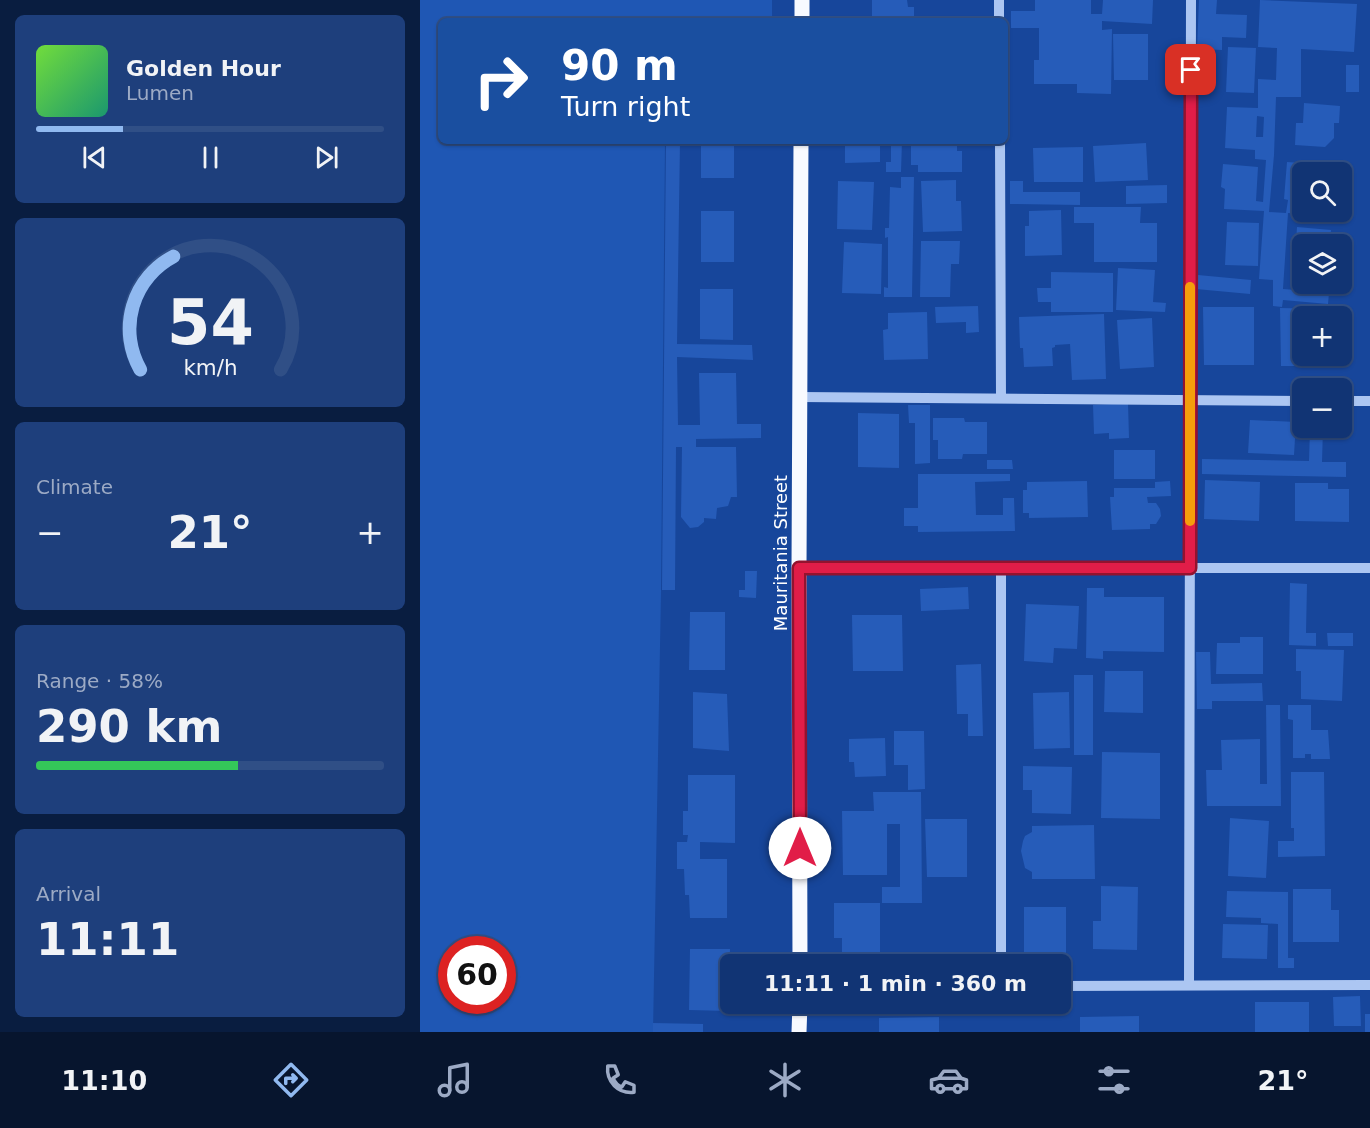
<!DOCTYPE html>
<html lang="en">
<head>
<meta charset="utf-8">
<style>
	:root { --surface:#113474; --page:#1e3f7c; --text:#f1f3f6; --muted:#9caac5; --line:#304f86; --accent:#90b9f0 }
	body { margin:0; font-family:"DejaVu Sans",sans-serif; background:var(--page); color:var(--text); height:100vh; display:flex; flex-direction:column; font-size:22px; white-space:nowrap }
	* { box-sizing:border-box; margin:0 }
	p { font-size:20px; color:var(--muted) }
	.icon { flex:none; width:33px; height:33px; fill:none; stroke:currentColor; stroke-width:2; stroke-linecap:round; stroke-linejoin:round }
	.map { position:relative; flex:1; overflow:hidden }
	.details { display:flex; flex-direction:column; gap:15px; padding:15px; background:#091d40; width:420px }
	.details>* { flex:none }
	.hud { position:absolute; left:18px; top:18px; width:570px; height:126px; border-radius:9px; box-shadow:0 2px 4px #0004,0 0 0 2px var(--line); background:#1a4fa0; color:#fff; overflow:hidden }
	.buttons { position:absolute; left:872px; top:162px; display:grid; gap:12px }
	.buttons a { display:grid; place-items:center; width:60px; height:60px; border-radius:9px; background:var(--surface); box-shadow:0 2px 4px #0004,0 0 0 2px var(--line); font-size:30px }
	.speed { position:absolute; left:18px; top:936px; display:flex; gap:12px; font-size:30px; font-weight:700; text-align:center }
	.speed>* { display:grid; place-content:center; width:78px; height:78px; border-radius:50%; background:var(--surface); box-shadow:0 2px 4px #0004,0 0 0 2px var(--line); line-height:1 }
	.speed .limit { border:9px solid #d22; background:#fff; color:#111 }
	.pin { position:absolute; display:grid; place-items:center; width:51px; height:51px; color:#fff; margin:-26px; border-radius:12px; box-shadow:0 3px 9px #0006 }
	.me { position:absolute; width:66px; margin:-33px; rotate:0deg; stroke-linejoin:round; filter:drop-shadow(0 0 4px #0008) }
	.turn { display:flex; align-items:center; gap:21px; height:126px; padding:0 24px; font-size:27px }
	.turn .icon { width:78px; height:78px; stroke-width:2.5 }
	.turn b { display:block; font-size:42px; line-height:51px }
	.big { font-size:45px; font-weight:700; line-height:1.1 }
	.details .card { flex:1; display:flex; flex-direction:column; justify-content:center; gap:9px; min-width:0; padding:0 21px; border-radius:9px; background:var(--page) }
	.details .dial { align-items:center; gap:0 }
	.dial svg { height:156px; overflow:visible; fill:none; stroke:var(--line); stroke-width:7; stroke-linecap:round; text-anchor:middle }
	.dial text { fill:var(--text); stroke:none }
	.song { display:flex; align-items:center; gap:18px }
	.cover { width:72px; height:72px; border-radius:9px; background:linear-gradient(135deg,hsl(100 70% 55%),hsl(160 70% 35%)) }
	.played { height:6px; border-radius:3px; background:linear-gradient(90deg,var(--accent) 25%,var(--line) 25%) }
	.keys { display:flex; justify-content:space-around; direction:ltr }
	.heat { display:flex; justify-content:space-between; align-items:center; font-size:33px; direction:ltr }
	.charge { height:9px; border-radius:4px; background:linear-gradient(90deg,#34c759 58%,var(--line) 0) }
	.trip { position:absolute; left:300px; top:954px; width:351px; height:60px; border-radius:9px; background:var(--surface); box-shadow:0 2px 4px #0004,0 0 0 2px var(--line); font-weight:700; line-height:60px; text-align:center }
	.menu { display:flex; height:96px; justify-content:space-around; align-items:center; background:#07152e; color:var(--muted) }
	.menu .icon { width:42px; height:42px }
	.menu .current { color:var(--accent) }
	.menu b { font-size:27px; color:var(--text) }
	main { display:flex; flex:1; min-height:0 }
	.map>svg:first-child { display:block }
</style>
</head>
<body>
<main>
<section class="details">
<div class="card">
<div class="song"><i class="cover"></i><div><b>Golden Hour</b><p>Lumen</p></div></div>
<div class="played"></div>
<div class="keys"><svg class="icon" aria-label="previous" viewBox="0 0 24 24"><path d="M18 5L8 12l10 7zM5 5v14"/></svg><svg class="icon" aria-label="pause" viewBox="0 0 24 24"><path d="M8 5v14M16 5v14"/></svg><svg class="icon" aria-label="next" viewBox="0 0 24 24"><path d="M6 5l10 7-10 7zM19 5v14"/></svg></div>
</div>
<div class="card dial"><svg viewBox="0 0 100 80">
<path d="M14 69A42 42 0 1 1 86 69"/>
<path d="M14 69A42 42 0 0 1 31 11" stroke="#90b9f0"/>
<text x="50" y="56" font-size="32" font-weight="700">54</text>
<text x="50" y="72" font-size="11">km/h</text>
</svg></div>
<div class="card"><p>Climate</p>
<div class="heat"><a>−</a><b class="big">21°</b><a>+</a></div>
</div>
<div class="card"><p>Range · 58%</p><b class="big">290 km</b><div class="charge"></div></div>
<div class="card"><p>Arrival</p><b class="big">11:11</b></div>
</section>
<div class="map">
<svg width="950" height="1032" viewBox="0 0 950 1032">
	<rect width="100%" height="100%" fill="#17469b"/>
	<path fill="#1f57b4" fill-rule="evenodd" d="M0,0H352V21H21V141H245L241,592L233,1032H0ZM32,950H82V1000H32Z"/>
	<path fill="#265cb9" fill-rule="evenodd" d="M452,0H487L488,7H494V21H452Z
		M615,0H671V14H682L683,0H733L732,24L682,21V30L692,29L691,94L657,93V84H614V60H619V28H591V11H615Z
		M779,0H797L796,14L827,15L826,38L802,37V50L777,49Z
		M840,0L937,4L934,52L881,49V97H856L854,155L849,212L866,213L868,200L864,199L867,162L909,165L908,172H882V212H909L908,216L868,213L863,289L876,290L877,273H874L877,227L911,230L910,244H882V284H895L894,291L909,293L908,304L863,300L862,307L853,306V280L839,279L844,211L804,209L805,189L801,187L803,164L838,167L836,201L843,202L846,160L835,159V150L805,148L807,107L838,108V79L856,80L857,48L838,47ZM837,116L844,117L843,137H836Z
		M693,34H728V80H694Z
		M808,47L836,48L834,93L806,92Z
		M926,65H939V92H926Z
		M884,103L920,106L919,123H914V138L905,147L875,145L876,123H883Z
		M246,141H260L257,344L332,345L333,360L257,357L258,425H280L279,373H316L317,424H341V438L276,439V447H316L317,497H311L308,506L297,508L296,519L284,518V522L278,527L270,528L261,517L262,447H256L255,590H242Z
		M281,141H314V178H281Z
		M425,141H460V162L425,163Z
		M471,141H482L481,172H466V162H471Z
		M491,141H537V151H542V172H498V165H491Z
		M726,143L728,180L675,182L673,146Z
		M663,147V182H614L613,148Z
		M481,177H494L492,297H464V287L468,288V237L465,238V228H469L470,187L481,188Z
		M536,180V201H541L542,231L503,232L501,181Z
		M418,181L454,182L452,230L417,229Z
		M590,181H603V192H660V205L590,204Z
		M747,185V203L706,204V186Z
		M654,207H721L720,223H737V262H674V223H654Z
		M641,210L642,255L605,256V226H609V211Z
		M281,211H314V262H281Z
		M807,222L839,223L838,266L805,265Z
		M501,241H540L539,264H531L530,297H500Z
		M424,242L462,244L461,294L422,293Z
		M698,268L735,270L733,302L746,303L745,312L696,310Z
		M631,272L693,273V312H631V302H618L617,288H631Z
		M778,275L831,280L830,294L776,289Z
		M280,289H313V340L280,339Z
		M558,306L559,332L546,333V322L516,323L515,307Z
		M783,307H834V365H784Z
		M860,308L907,309V316H882V356H908V366H861Z
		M507,312L508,359L464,360L463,330L468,329V313Z
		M684,314L686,379L652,380L650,344L635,345V347L632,348L633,366L604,367L603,348H600L599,317Z
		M732,318L734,367L700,369L697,320Z
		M708,403L709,438L689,439V433L674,434L673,405Z
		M488,405H510V463L495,464V423H489Z
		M438,413L479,414V468L438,467Z
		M513,418H544L545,422H567V454H543L542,459H518V440H513Z
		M830,420L876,422L874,455L828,453Z
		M890,428H903L902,462H926V477L782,474V459L889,461Z
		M694,450H735V479H694Z
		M567,460H592L593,469H567Z
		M498,474H590V481L555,482L556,515H583V498H594L595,531L498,532V526H484V508H498Z
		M785,480L840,482L839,521L784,519Z
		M667,481L668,517L609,518V513H603V490H607V482Z
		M750,481L751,496L727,497L728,503H736L740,509L741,516L736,524H730V529L692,530L690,497H694V488H735V482Z
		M875,483H908V489H929V522L875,521Z
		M325,571H337L336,598L319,597V590H325Z
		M870,583L887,584L886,633H896V646L869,645Z
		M548,587L549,609L501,611L500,589Z
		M667,588H684V597H744V652L683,651V659L666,658Z
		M606,604L659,606L657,649L634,648L633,663L604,661Z
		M270,612H305V670H269Z
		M432,615H482L483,671H433Z
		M907,633H933V646H908Z
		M820,637H843V674H796L797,643H820Z
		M876,649L924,650L922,701L881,699V671H876Z
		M776,652H790L791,684L842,683L843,701H792V709H777Z
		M561,664L563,736H548V714H537L536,665Z
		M685,671H723V713L684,712Z
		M654,675H673V755H654Z
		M273,692L307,694L309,751L273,748Z
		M649,692L650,748L614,749L613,693Z
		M846,705H860L861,806H787L786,770H802L801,740L840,739V784H847Z
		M868,705H891V730H908L910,759H891V754H885V758H873V720L868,719Z
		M474,731H504L505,789L488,790V765H474Z
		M465,738L466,776L435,777L434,762H429V739Z
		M682,752L740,753V819L681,818Z
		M603,766L652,767L651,814L612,813V790H603Z
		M871,772H904L905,856L858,857V841H874V828H871Z
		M268,775H315V843L280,842V859H307V918H270L269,895H265L264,869H257V842H267L268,835H263V811H268Z
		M453,792H501L502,903H462V887H480V824H467V875H423L422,811H454Z
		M810,818L849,821L846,878L808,876Z
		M505,819H547V877H507Z
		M674,825L675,879H612V872L605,868L601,851L603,841L605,836L612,832V826Z
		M681,886L718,887L717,950L673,949V921H681Z
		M873,889H911V910H919V942H873Z
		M807,891L868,892V958H874V968H858V924L841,923V918L806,917Z
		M414,903H460V955L422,956V938H414Z
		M604,907H646V963H604Z
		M803,924L848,925L847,959L802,958Z
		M270,949H310L309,1011L269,1010Z
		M940,996L941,1026H914L913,997Z
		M835,1002H889V1032H835Z
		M945,1014H950V1032H945Z
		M719,1016V1032H660V1017Z
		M519,1017V1032H459V1018Z
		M233,1023L283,1024V1032H233Z"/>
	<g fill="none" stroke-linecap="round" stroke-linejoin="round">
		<path stroke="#acc6f2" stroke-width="10" d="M579,0V21
			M580,141L581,398
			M380,397L882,401
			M921,401H950
			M379,568H950
			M581,964V568
			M769,985L771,0
			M640,986L950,985"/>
		<path stroke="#f8faff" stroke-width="15" d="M382,21V0
			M380,964L379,568L381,141
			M379,1032L380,1004"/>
	</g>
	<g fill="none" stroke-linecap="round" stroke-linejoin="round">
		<g stroke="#92132f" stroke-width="15">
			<path id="route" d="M380,848L379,568H770L771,70"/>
		</g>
		<use href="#route" stroke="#e11d48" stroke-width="10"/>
		<path stroke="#f59e0b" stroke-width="10" d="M770,521V287"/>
	</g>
	<g text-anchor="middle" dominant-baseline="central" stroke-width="6" stroke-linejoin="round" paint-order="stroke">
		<g font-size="18" fill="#fff" stroke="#17469b">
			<text transform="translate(360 553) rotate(-90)">Mauritania Street</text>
		</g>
	</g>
</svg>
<div class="buttons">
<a><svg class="icon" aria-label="search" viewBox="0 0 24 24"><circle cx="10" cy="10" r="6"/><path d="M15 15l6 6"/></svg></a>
<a><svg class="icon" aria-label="layers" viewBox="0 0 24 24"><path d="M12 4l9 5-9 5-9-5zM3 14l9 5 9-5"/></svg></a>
<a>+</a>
<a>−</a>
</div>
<div class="speed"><div class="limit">60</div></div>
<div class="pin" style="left:771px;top:70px;background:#d93025"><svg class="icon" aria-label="arrive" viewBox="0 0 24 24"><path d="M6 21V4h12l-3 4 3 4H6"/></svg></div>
<svg class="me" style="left:380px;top:848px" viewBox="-20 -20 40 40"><circle r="19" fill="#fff"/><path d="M0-13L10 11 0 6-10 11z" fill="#e11d48"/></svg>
<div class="trip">11:11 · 1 min · 360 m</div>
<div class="hud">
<div class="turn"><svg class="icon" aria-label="right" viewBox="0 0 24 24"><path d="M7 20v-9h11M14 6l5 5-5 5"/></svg><div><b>90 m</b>Turn right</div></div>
</div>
</div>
</main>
<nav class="menu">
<b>11:10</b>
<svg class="icon current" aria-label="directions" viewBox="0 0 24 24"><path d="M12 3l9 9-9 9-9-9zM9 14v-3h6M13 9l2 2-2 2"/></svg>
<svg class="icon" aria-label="music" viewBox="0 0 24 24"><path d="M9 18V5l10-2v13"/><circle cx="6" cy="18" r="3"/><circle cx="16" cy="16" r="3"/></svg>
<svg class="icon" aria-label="phone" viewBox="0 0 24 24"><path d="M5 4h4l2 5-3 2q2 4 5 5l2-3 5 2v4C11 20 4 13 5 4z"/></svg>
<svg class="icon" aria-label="climate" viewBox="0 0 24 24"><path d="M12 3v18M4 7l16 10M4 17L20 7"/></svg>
<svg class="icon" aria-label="car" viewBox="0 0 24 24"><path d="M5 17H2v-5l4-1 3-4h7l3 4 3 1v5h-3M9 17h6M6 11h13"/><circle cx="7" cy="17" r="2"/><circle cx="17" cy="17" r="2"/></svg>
<svg class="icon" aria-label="filters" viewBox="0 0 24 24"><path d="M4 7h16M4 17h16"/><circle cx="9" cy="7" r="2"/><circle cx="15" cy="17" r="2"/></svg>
<b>21°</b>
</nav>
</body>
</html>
